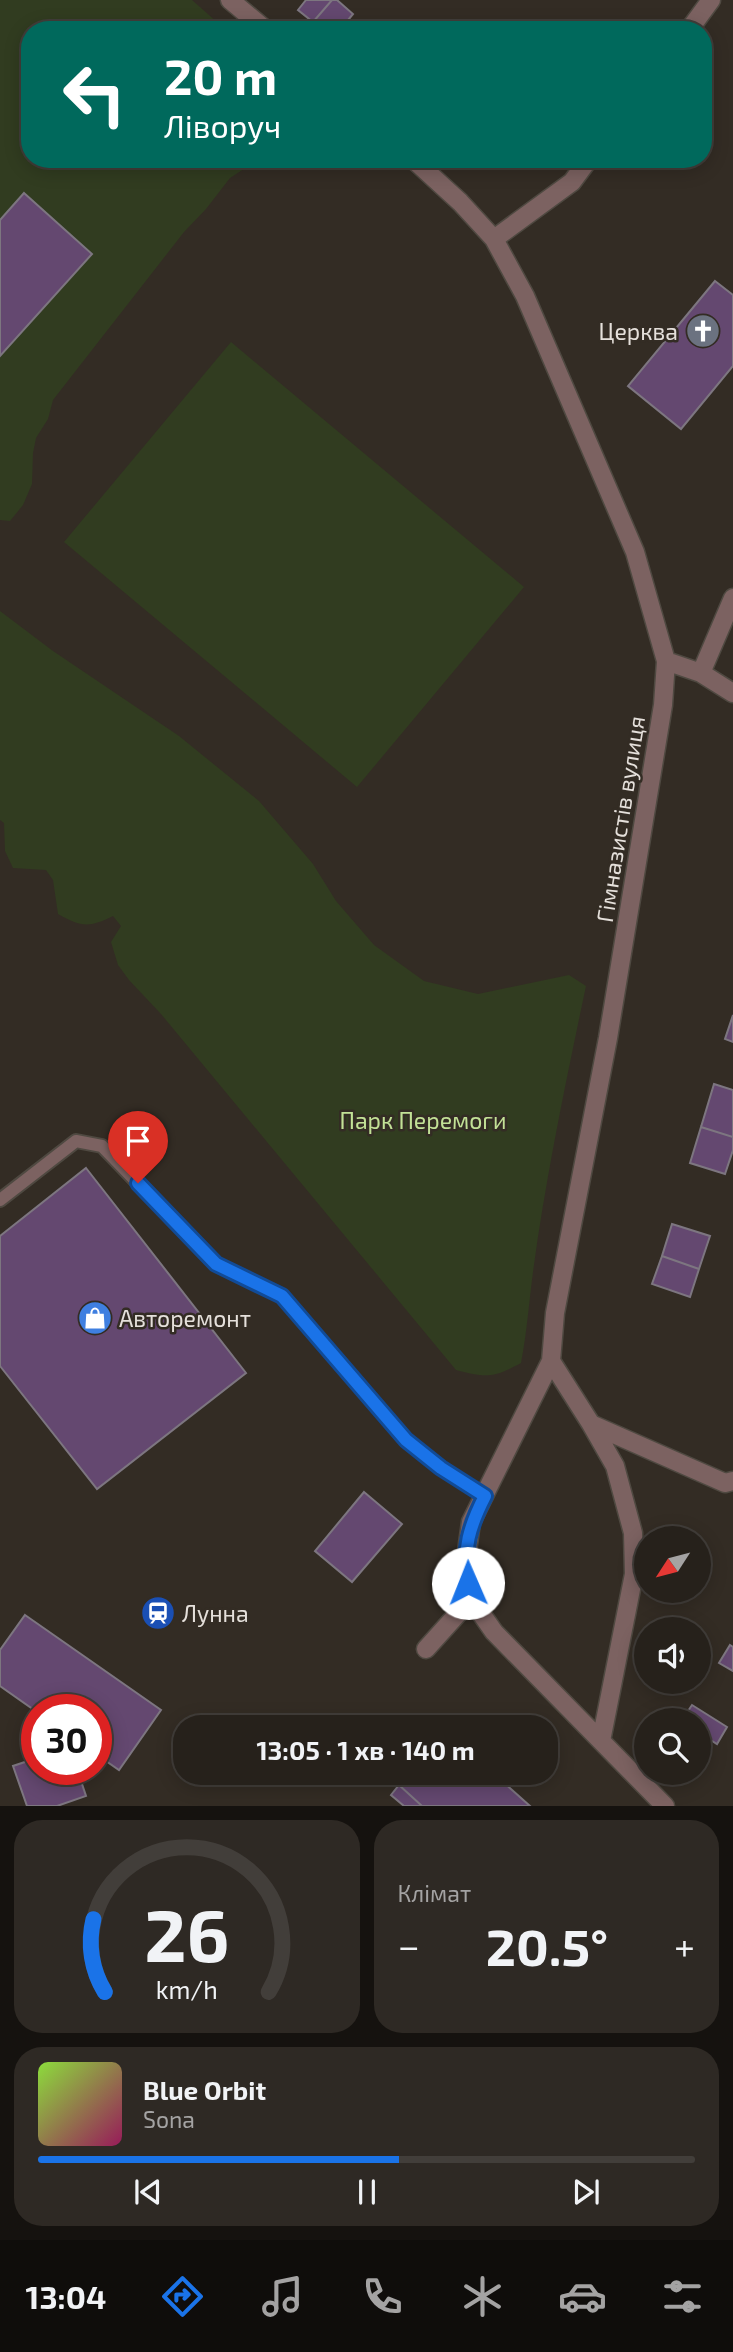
<!DOCTYPE html>
<html lang="uk">
<head>
<meta charset="utf-8">
<style>
	:root { --surface:#26211b; --page:#2e2924; --text:#f1f3f6; --muted:#a4a3a3; --line:#423e3a; --accent:#1a73e8 }
	body { margin:0; font-family:"Exo 2",sans-serif; background:var(--page); color:var(--text); height:100vh; display:flex; flex-direction:column; font-size:26px; white-space:nowrap }
	* { box-sizing:border-box; margin:0 }
	p { font-size:23px; color:var(--muted) }
	.icon { flex:none; width:38px; height:38px; fill:none; stroke:currentColor; stroke-width:2; stroke-linecap:round; stroke-linejoin:round }
	.map { position:relative; height:1806px; overflow:hidden }
	.panel { display:flex; flex-direction:column; gap:14px; padding:14px; background:#15120f; flex:1 }
	.panel>* { flex:none }
	.guide { position:absolute; left:21px; top:21px; width:691px; height:147px; border-radius:28px; box-shadow:0 4px 18px #0003,0 0 0 2px var(--line); background:#00695c; color:#fff; overflow:hidden }
	.needle { width:46px; rotate:234deg }
	.buttons { position:absolute; left:634px; top:1526px; display:grid; gap:14px }
	.buttons a { display:grid; place-items:center; width:77px; height:77px; border-radius:50%; background:var(--surface); box-shadow:0 4px 18px #0003,0 0 0 2px var(--line); font-size:35px }
	.speed { position:absolute; left:21px; top:1694px; display:flex; gap:14px; font-size:35px; font-weight:700; text-align:center }
	.speed>* { display:grid; place-content:center; width:91px; height:91px; border-radius:50%; background:var(--surface); box-shadow:0 4px 18px #0003,0 0 0 2px var(--line); line-height:1 }
	.speed .limit { border:10px solid #d22; background:#fff; color:#111 }
	.pin { position:absolute; display:grid; place-items:center; width:60px; height:60px; color:#fff; margin:-72px -30px; border-radius:50% 50% 50% 0; rotate:-45deg; box-shadow:0 0 7px #0007 }
	.pin .icon { rotate:45deg }
	.me { position:absolute; width:77px; margin:-38px; rotate:359deg; stroke-linejoin:round; filter:drop-shadow(0 0 5px #0008) }
	.turn { display:flex; align-items:center; gap:24px; height:147px; padding:0 28px; font-size:32px }
	.turn .icon { width:91px; height:91px; stroke-width:2.5 }
	.turn b { display:block; font-size:49px; line-height:60px }
	.big { font-size:52px; font-weight:700; line-height:1.1 }
	.panel .widget { flex:1; display:flex; flex-direction:column; justify-content:center; gap:10px; min-width:0; padding:0 24px; border-radius:28px; background:var(--page) }
	.panel .dial { align-items:center; gap:0 }
	.dial svg { height:182px; overflow:visible; fill:none; stroke:var(--line); stroke-width:7; stroke-linecap:round; text-anchor:middle }
	.dial text { fill:var(--text); stroke:none }
	.song { display:flex; align-items:center; gap:21px }
	.cover { width:84px; height:84px; border-radius:10px; background:linear-gradient(135deg,hsl(90 70% 55%),hsl(330 70% 35%)) }
	.played { height:7px; border-radius:4px; background:linear-gradient(90deg,var(--accent) 55%,var(--line) 55%) }
	.keys { display:flex; justify-content:space-around; direction:ltr }
	.heat { display:flex; justify-content:space-between; align-items:center; font-size:38px; direction:ltr }
	.panel .tiles { flex:1; display:grid; gap:14px; grid-template-columns:1fr 1fr }
	.widget:last-child { grid-column:span 2 }
	.trip { position:absolute; left:173px; top:1715px; width:385px; height:70px; border-radius:28px; background:var(--surface); box-shadow:0 4px 18px #0003,0 0 0 2px var(--line); font-weight:700; line-height:70px; text-align:center }
	.tab-bar { display:flex; height:112px; justify-content:space-around; align-items:center; background:#0f0d0b; color:var(--muted) }
	.tab-bar .icon { width:49px; height:49px }
	.tab-bar .current { color:var(--accent) }
	.tab-bar b { font-size:32px; color:var(--text) }
	.map>svg:first-child { display:block }
</style>
</head>
<body>
<div class="map">
<svg width="733" height="1806" viewBox="0 0 733 1806">
	<rect width="100%" height="100%" fill="#332c24"/>
	<path fill="#313c20" d="M0,0H192L226,30H30V159H259L230,178L206,209L184,232L53,400L48,419L36,438L33,453L32,484L23,505L10,521L0,520Z
		M231,342L524,587L357,787L64,542Z
		M0,611L53,651L179,736L259,801L313,864L336,901L374,945L424,981L478,994L569,975L586,986C566,1081 546,1176 533,1272C529,1302 527,1332 521,1363C493,1378 487,1378 456,1370L161,1014L129,980L118,965L111,942L121,926L113,916C89,928 81,927 58,914L53,880L46,870L13,868L5,851L4,823L0,820Z"/>
	<path fill="#644870" stroke="#7d7680" stroke-width="2" d="M306,0H332L313,22L298,10Z
		M332,0H337L353,14L340,30H322L313,22Z
		M24,193L92,254L0,356V220Z
		M715,281L733,295V366L681,429L628,386Z
		M733,1015V1042L725,1039Z
		M714,1084L733,1090V1137L701,1127Z
		M701,1127L733,1137V1150L725,1174L690,1163Z
		M86,1168L246,1373L97,1489L0,1366V1236Z
		M672,1224L710,1236L699,1269L662,1256Z
		M662,1256L699,1269L690,1297L652,1284Z
		M364,1492L402,1524L352,1582L315,1551Z
		M25,1615L161,1710L119,1770L96,1754V1710H37V1712L0,1686V1650Z
		M730,1645L733,1647V1671L719,1663Z
		M692,1705L727,1727L717,1744L698,1732V1720H682Z
		M37,1758V1769H77L86,1796L57,1806H27L13,1766Z
		M411,1773H493L530,1806H422L399,1785Z
		M399,1785L422,1806H404L391,1795Z"/>
	<g fill="none" stroke-linecap="round" stroke-linejoin="round">
		<g stroke="#4f4941" stroke-width="16">
			<path id="lane" d="M0,1200L76,1141L102,1146L216,1264L282,1296L406,1440L441,1468L485,1496"/>
		</g>
		<g stroke="#4f4941" stroke-width="21">
			<path id="street" d="M230,0L266,30
				M689,30L711,0
				M413,159L460,202L494,239L525,296L635,552L666,661L663,705L608,1038L555,1313L551,1361L591,1424L615,1466L633,1533L634,1574L601,1741L665,1806
				M494,239L572,182L589,159
				M666,661L701,673L733,693
				M701,673L733,598
				M591,1424L725,1483L733,1481
				M471,1599L465,1566L471,1522L551,1361
				M426,1649L471,1599L494,1632L601,1741"/>
		</g>
		<use href="#lane" stroke="#7c6261" stroke-width="12"/>
		<use href="#street" stroke="#7c6261" stroke-width="18"/>
	</g>
	<g fill="none" stroke-linecap="round" stroke-linejoin="round">
		<g stroke="#114b97" stroke-width="18">
			<path id="route" d="M138,1183L216,1264L282,1296L406,1440L441,1468L485,1496C470,1525 462,1550 468,1583"/>
		</g>
		<use href="#route" stroke="#1a73e8" stroke-width="12"/>
	</g>
	<defs>
		<g id="church-disc" transform="scale(1.75)"><circle r="9.5" fill="#6b7280" stroke="#332c24"/><path d="M-1.2-6h2.4v3.5h3.3v2.4h-3.3V6h-2.4V-.1h-3.3v-2.4h3.3Z" fill="#fff"/></g>
		<g id="shop-disc" transform="scale(1.75)"><circle r="9.5" fill="#3f7fe0" stroke="#332c24"/><path d="M-5-2.5h2.3a2.7 3.5 0 0 1 5.4 0H5L5.5 6h-11ZM-1.5-2.5h3a1.5 2.3 0 0 0-3 0Z" fill="#fff"/></g>
		<g id="station-disc" transform="scale(1.75)"><circle r="9.5" fill="#1a4fb4" stroke="#332c24"/><path d="M-3-6H3Q5-6 5-4V2Q5 4 3 4L4.5 6H3L1.5 4h-3L-3 6H-4.5L-3 4Q-5 4-5 2V-4Q-5-6-3-6ZM-3.5-4v3h7v-3ZM-3.5 1v1.5H-2V1ZM2 1v1.5H3.5V1Z" fill="#fff"/></g>
	</defs>
	<g fill-rule="evenodd">
		<use href="#church-disc" x="703" y="331"/>
		<use href="#shop-disc" x="95" y="1318"/>
		<use href="#station-disc" x="158" y="1613"/>
	</g>
	<g text-anchor="middle" dominant-baseline="central" stroke-width="5" stroke-linejoin="round" paint-order="stroke">
		<g font-size="23" fill="#e5e0db" stroke="#332c24" text-anchor="start">
			<text x="678" y="331" text-anchor="end">Церква</text>
			<text x="119" y="1318">Авторемонт</text>
			<text x="182" y="1613">Лунна</text>
		</g>
		<g font-size="23" fill="#e5e0db" stroke="#332c24">
			<text transform="translate(620 819) rotate(-81)">Гімназистів вулиця</text>
		</g>
		<g font-size="23" fill="#c2e196" stroke="#332c24">
			<text x="423" y="1120">Парк Перемоги</text>
		</g>
	</g>
</svg>
<div class="buttons">
<a><svg class="needle" viewBox="-14 -14 28 28"><path d="M0-13l5 13h-10z" fill="#e53935"/><path d="M0 13l5-13h-10z" fill="#a4a3a3"/></svg></a>
<a><svg class="icon" aria-label="sound" viewBox="0 0 24 24"><path d="M4 9h4l5-4v14l-5-4H4zM17 9q2 3 0 6"/></svg></a>
<a><svg class="icon" aria-label="search" viewBox="0 0 24 24"><circle cx="10" cy="10" r="6"/><path d="M15 15l6 6"/></svg></a>
</div>
<div class="speed"><div class="limit">30</div></div>
<div class="pin" style="left:138px;top:1183px;background:#d93025"><svg class="icon" aria-label="arrive" viewBox="0 0 24 24"><path d="M6 21V4h12l-3 4 3 4H6"/></svg></div>
<svg class="me" style="left:468px;top:1583px" viewBox="-20 -20 40 40"><circle r="19" fill="#fff"/><path d="M0-13L10 11 0 6-10 11z" fill="#1a73e8"/></svg>
<div class="trip">13:05 · 1 хв · 140 m</div>
<div class="guide">
<div class="turn"><svg class="icon" aria-label="left" viewBox="0 0 24 24"><path d="M17 20v-9H6M10 6l-5 5 5 5"/></svg><div><b>20 m</b>Ліворуч</div></div>
</div>
</div>
<section class="panel">
<div class="tiles">
<div class="widget dial"><svg viewBox="0 0 100 80">
<path d="M14 69A42 42 0 1 1 86 69"/>
<path d="M14 69A42 42 0 0 1 9 37" stroke="#1a73e8"/>
<text x="50" y="56" font-size="32" font-weight="700">26</text>
<text x="50" y="72" font-size="11">km/h</text>
</svg></div>
<div class="widget"><p>Клімат</p>
<div class="heat"><a>−</a><b class="big">20.5°</b><a>+</a></div>
</div>
<div class="widget">
<div class="song"><i class="cover"></i><div><b>Blue Orbit</b><p>Sona</p></div></div>
<div class="played"></div>
<div class="keys"><svg class="icon" aria-label="previous" viewBox="0 0 24 24"><path d="M18 5L8 12l10 7zM5 5v14"/></svg><svg class="icon" aria-label="pause" viewBox="0 0 24 24"><path d="M8 5v14M16 5v14"/></svg><svg class="icon" aria-label="next" viewBox="0 0 24 24"><path d="M6 5l10 7-10 7zM19 5v14"/></svg></div>
</div>
</div>
</section>
<nav class="tab-bar">
<b>13:04</b>
<svg class="icon current" aria-label="directions" viewBox="0 0 24 24"><path d="M12 3l9 9-9 9-9-9zM9 14v-3h6M13 9l2 2-2 2"/></svg>
<svg class="icon" aria-label="music" viewBox="0 0 24 24"><path d="M9 18V5l10-2v13"/><circle cx="6" cy="18" r="3"/><circle cx="16" cy="16" r="3"/></svg>
<svg class="icon" aria-label="phone" viewBox="0 0 24 24"><path d="M5 4h4l2 5-3 2q2 4 5 5l2-3 5 2v4C11 20 4 13 5 4z"/></svg>
<svg class="icon" aria-label="climate" viewBox="0 0 24 24"><path d="M12 3v18M4 7l16 10M4 17L20 7"/></svg>
<svg class="icon" aria-label="car" viewBox="0 0 24 24"><path d="M5 17H2v-5l4-1 3-4h7l3 4 3 1v5h-3M9 17h6M6 11h13"/><circle cx="7" cy="17" r="2"/><circle cx="17" cy="17" r="2"/></svg>
<svg class="icon" aria-label="filters" viewBox="0 0 24 24"><path d="M4 7h16M4 17h16"/><circle cx="9" cy="7" r="2"/><circle cx="15" cy="17" r="2"/></svg>
</nav>
</body>
</html>
